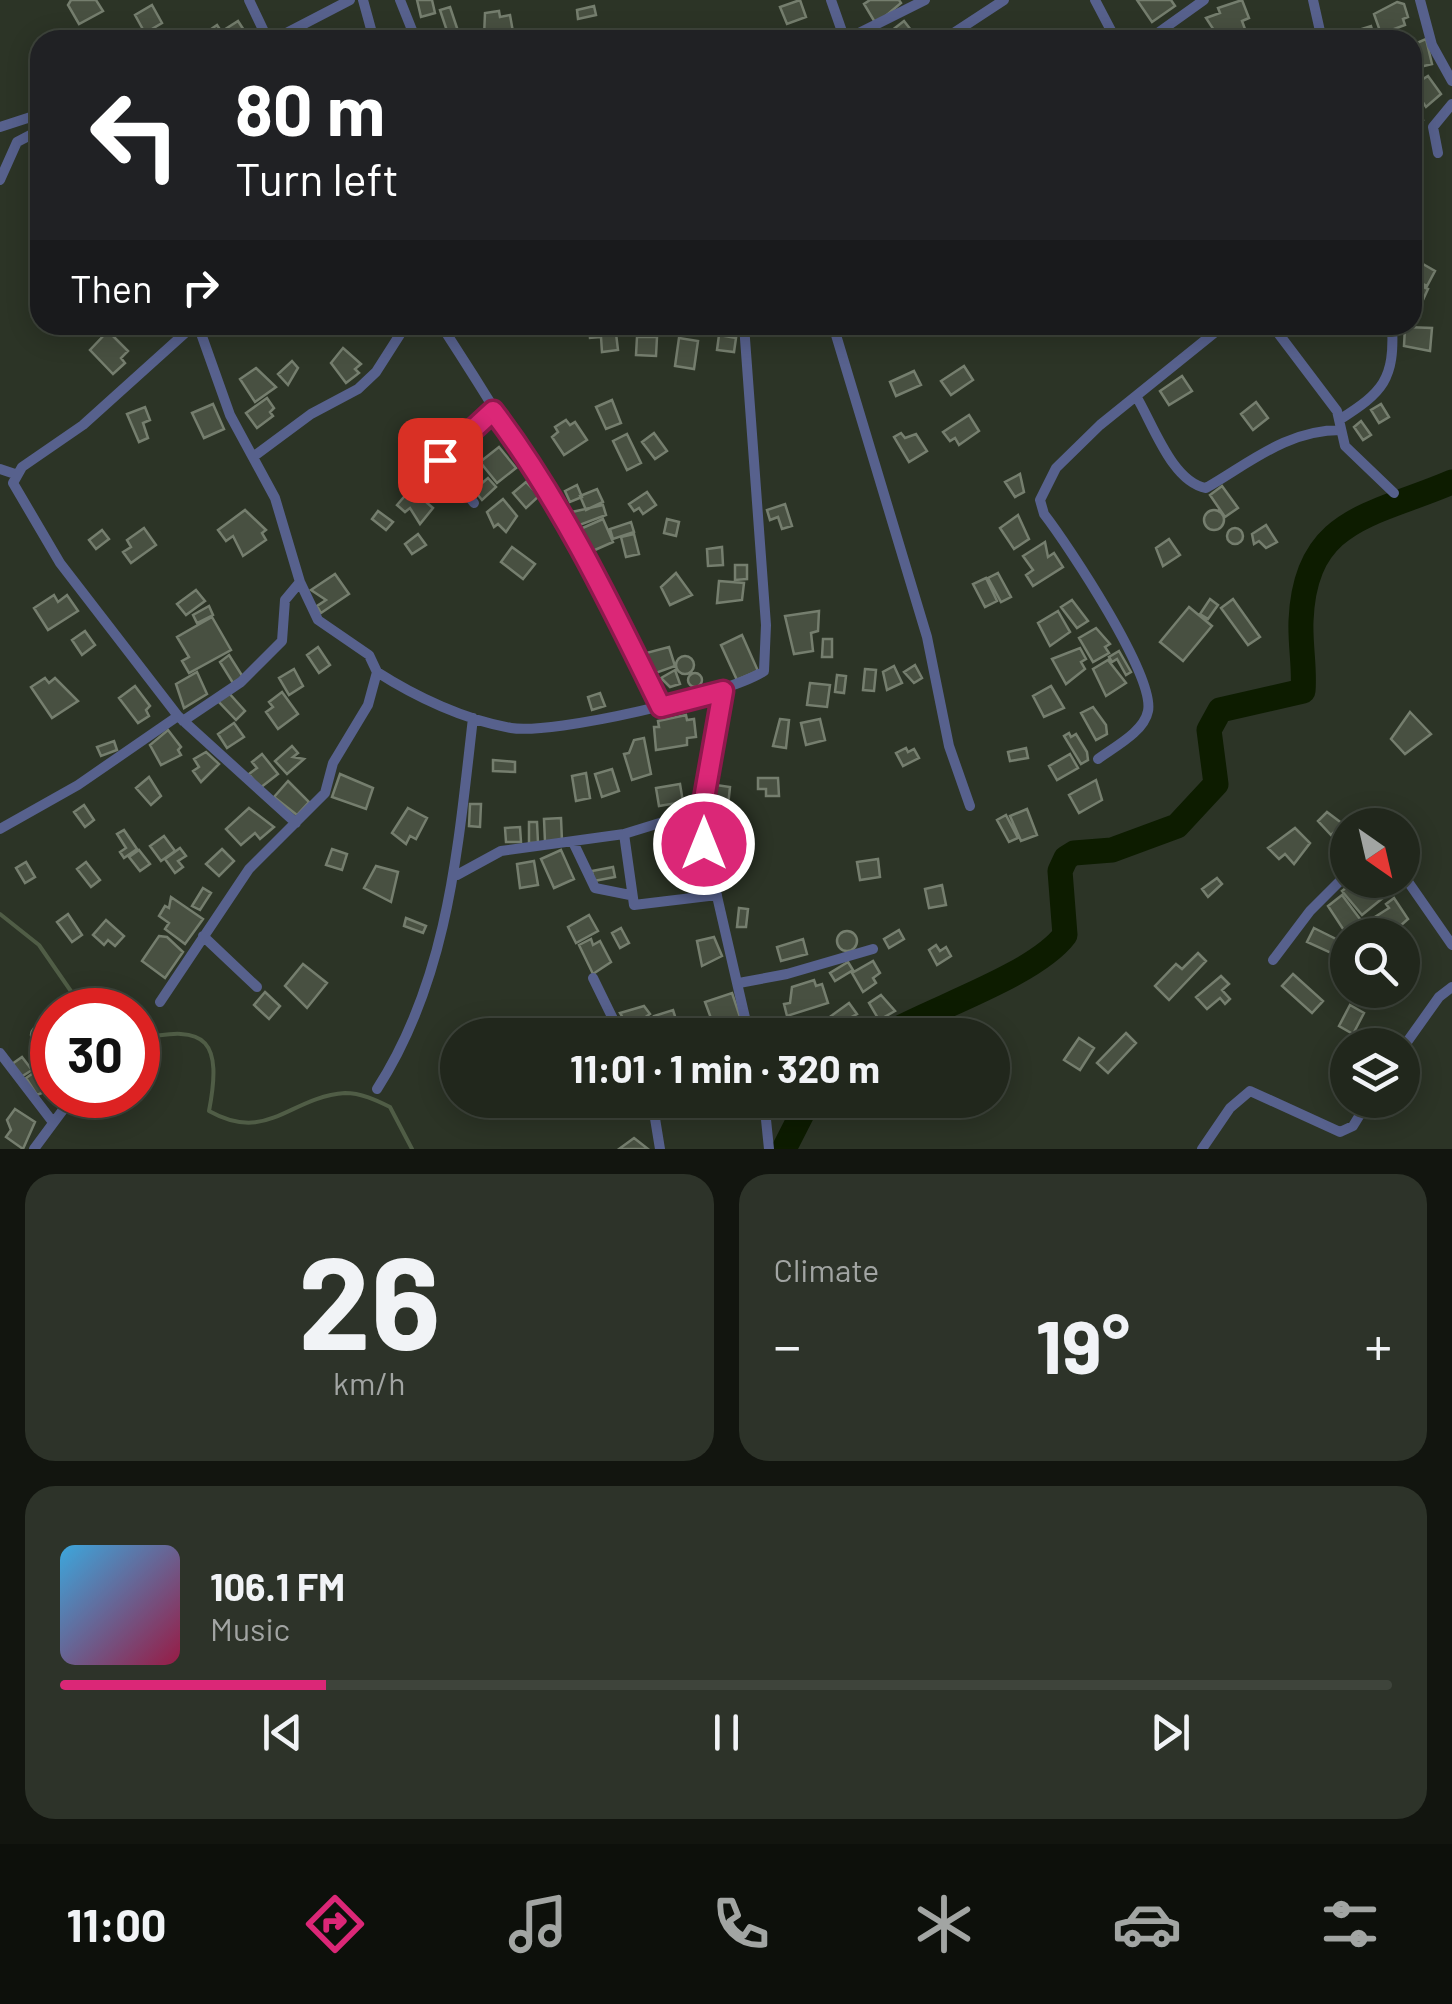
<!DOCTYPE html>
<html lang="en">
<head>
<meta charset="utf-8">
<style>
	:root { --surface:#21271c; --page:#2d3329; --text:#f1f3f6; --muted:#a2a5a3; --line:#3e443b; --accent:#db2777 }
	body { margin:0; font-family:Barlow,sans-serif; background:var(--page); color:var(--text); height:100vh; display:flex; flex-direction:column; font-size:38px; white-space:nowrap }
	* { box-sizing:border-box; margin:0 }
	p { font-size:32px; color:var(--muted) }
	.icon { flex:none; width:55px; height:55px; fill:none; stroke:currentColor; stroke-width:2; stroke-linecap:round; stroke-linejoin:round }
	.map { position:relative; height:1149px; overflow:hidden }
	.panel { display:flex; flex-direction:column; gap:25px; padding:25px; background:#12150f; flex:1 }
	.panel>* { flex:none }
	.guide { position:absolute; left:30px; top:30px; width:1392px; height:305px; border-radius:30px; box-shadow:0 5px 25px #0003,0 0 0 2px var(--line); background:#202124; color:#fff; overflow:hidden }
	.needle { width:65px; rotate:146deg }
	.controls { position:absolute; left:1330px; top:808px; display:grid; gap:20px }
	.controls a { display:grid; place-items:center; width:90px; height:90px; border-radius:50%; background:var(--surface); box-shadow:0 5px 25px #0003,0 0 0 2px var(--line); font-size:50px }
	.speed { position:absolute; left:30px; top:988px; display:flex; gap:20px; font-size:50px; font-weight:700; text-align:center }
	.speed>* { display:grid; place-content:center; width:130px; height:130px; border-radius:50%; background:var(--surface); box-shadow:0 5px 25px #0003,0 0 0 2px var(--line); line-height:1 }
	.speed .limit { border:15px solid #d22; background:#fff; color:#111 }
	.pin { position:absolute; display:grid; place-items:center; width:85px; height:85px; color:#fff; margin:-42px; border-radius:20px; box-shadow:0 5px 15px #0006 }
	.me { position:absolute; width:110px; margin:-55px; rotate:0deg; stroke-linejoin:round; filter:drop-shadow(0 0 8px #0008) }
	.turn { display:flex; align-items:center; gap:35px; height:210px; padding:0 40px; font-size:45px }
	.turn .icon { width:130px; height:130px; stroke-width:2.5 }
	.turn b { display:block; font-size:70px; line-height:85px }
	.then { display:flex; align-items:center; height:95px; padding:0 40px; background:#0003; gap:20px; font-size:38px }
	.big { font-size:75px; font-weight:700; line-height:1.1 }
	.panel .card { flex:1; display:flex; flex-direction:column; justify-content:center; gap:15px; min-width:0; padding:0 35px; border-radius:30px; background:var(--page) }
	.panel .dial { align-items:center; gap:0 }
	.dial b { font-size:130px; line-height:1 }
	.song { display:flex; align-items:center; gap:30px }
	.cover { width:120px; height:120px; border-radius:15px; background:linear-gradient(135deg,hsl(200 70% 55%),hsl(340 70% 35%)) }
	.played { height:10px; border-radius:5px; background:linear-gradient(90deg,var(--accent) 20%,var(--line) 20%) }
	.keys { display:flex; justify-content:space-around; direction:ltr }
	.heat { display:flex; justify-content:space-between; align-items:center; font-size:55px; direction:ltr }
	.panel .tiles { flex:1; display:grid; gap:25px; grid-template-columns:1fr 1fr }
	.card:last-child { grid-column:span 2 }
	.trip { position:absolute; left:440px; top:1018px; width:570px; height:100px; border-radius:50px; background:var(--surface); box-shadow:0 5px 25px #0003,0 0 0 2px var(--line); font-weight:700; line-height:100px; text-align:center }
	.menu { display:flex; height:160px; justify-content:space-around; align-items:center; background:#0d100b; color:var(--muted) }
	.menu .icon { width:70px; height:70px }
	.menu .selected { color:var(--accent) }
	.menu b { font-size:45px; color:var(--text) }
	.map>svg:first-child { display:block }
</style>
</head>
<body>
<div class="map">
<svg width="1452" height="1149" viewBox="0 0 1452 1149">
	<rect width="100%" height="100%" fill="#2c3426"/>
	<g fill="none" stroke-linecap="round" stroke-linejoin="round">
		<path stroke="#505d46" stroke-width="4" d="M0,914L39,945L84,1010
			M138,1040C209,1022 222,1043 209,1111C268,1144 289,1097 345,1093C361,1093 376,1100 390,1107L412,1149"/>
		<path stroke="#0d1c00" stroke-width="25" d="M886,1035C933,1008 1035,975 1065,935L1060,871L1066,858L1074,853L1112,850L1177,826L1216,784L1209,730L1220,710L1303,691C1305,668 1300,645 1301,621C1305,517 1373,516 1452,482
			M784,1149L809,1100"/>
	</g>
	<path fill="#485041" stroke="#757e6e" stroke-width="2.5" d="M71,0H96L103,11L79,24L68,5Z
		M417,0H432L435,13L421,17Z
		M800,0L806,17L787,24L780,7Z
		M870,0H899L901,3L876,24L864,4Z
		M1137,0H1171L1175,6L1152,22Z
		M1242,0L1249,18L1242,21L1245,29L1219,38L1206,18L1220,13L1218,8Z
		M1397,2L1404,4L1408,17L1403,19L1405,25L1381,34L1374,14Z
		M152,5L162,23L145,33L135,15Z
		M594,6L596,15L578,19L577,10Z
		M450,7L457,28L447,31L440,10Z
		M499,11L500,17L510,15L513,32L484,37L485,13Z
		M238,21L249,38L246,40H230L224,30Z
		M904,21L918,39L891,40L887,34Z
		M217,25L225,37L220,40L216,35L204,40L201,36Z
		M1371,26L1375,40H1334L1333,38Z
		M1426,39L1432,64L1412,69V45Z
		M1428,76L1441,94L1426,107L1412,86Z
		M1416,103L1423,120L1412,127V105Z
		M1416,260L1435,271L1427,286L1412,278Z
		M1412,282L1428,289L1423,300L1412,296Z
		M589,325H615L618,350L602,352L601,337L590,338Z
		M1405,327L1432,328L1430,351L1404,346Z
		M108,331L128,351L121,358L125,363L113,374L90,350Z
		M719,335L736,338L734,352L717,350Z
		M637,337H657L656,356L636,355Z
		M679,338L698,341L694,369L675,366Z
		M343,348L361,364L355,369L359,373L346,383L331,363Z
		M292,361L298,368L288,385L278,374Z
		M964,366L973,380L951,395L941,381Z
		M256,368L276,387L255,402L240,379Z
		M914,371L921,385L896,396L890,382Z
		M1182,376L1192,391L1169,405L1160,391Z
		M267,398L274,408L270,412L273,416L257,428L246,413Z
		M612,400L621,423L606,429L596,407Z
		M1256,402L1268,418L1253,430L1241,414Z
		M213,404L224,429L204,438L192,413Z
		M1381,404L1389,417L1379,423L1371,410Z
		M145,407L150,420L143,423L148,438L139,442L127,414Z
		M969,415L979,431L959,445L955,438L950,441L943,432Z
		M566,420L570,425L575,422L587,440L564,455L552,437L558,432L555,427Z
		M1361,421L1371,435L1363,440L1354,427Z
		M654,433L667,451L655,459L642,442Z
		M901,433L905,438L916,434L927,451L909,462L894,437Z
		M627,434L641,463L627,470L613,441Z
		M499,447L516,468L497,483L480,462Z
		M1020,474L1024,492L1015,497L1005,482Z
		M488,478L496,487L482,500L474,490Z
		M526,482L539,496L526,508L513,493Z
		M577,485L582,497L570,502L565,491Z
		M1222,486L1238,508L1225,517L1210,495Z
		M420,489L430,498L426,502L433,508L420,524L410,508L405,512L397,505L409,491L414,495Z
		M597,489L603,502L586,510L580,496Z
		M647,492L656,505L643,514L639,508L634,511L629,504Z
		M503,499L517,516L506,532L498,524L494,527L487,512Z
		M785,504L792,526L782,529L778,517L770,520L767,510Z
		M603,505L606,515L577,526L572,512Z
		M245,510L266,530L262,533L266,540L243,556L233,536L226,541L218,530Z
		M1204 520a10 10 0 1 1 20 0a10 10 0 1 1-20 0Z
		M378,511L393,522L386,530L372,519Z
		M1018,515L1029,539L1014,549L1000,528Z
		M603,519L613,542L588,553L578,530Z
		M667,519L679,522L676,536L664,533Z
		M631,522L634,532L613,539L610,529Z
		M1266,525L1277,542L1266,548L1259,541L1254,544L1252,534Z
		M1227 536a8 8 0 1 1 16 0a8 8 0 1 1-16 0Z
		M144,528L156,545L131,563L123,552L131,547L127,540Z
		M102,530L109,539L96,549L89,540Z
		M418,534L426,545L412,554L405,544Z
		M634,534L639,554L626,557L621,537Z
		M1169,539L1180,555L1163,566L1156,548Z
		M1045,542L1048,557L1054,553L1063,567L1033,586L1026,575L1033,570L1023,556Z
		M512,547L535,564L523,579L501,562Z
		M722,547L723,565L708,566L707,549Z
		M735,565H747V579L735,580Z
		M676,573L692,595L670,605L661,587Z
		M998,573L1011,597L1001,602L988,578Z
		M335,574L349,594L321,613L317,606L326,600L311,590Z
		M986,578L997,601L985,607L973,584Z
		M719,581L744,583L742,600L717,603Z
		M196,590L205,601L186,615L177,604Z
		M54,595L58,602L67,595L78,611L48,630L34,608Z
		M1210,599L1218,605L1208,619L1200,614Z
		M1233,599L1260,637L1248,645L1221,608Z
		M1072,600L1088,621L1077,628L1061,607Z
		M209,606L213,615L197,623L193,615Z
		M1189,607L1212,626L1183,661L1160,642Z
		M819,611L818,631L811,633L813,651L794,654L785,616Z
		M1058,611L1070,632L1050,646L1038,623Z
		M212,617L231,650L189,673L182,661L189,657L177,637Z
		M1096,628L1110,644L1105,647L1109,653L1093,662L1079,638Z
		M85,631L95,645L82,655L72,640Z
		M742,635L758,671L737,680L721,645Z
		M823,639H832V657H822Z
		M318,647L330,665L319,673L307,655Z
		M669,647L675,666L653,674L646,653Z
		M1080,648L1086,659L1081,662L1085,669L1066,684L1052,659Z
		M1119,651L1131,672L1126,675L1117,659L1112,662L1109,657Z
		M229,655L243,677L233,683L220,662Z
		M676 665a9 9 0 1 1 18 0a9 9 0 1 1-18 0Z
		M1108,660L1126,683L1106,696L1093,669Z
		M915,665L922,678L914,683L904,672Z
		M894,666L902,683L887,690L883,672Z
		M294,669L303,686L289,695L279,678Z
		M865,669L876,670L874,691L863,690Z
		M675,670L680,684L670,687L661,678Z
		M197,672L207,694L184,708L176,684Z
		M688 680a7 7 0 1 1 14 0a7 7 0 1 1-14 0Z
		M837,675L846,676L844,693L835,692Z
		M45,678L49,683L55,678L78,701L52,718L31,687Z
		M810,683L830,685L827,707L807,705Z
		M135,686L150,706L146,710L149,716L138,723L119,698Z
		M1051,686L1064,708L1044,717L1033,696Z
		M228,692L245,711L236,720L218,701Z
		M282,692L298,714L278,729L266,712L273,707L269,702Z
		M600,693L605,706L592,710L588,697Z
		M1093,707L1106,725L1107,734L1096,740L1081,713Z
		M1410,712L1431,734L1405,754L1391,739Z
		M686,715L687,720L694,719L696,737L687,738V745L656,750L654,727H659L658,721Z
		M780,719L789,720L786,748L773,746Z
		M820,719L825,740L806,745L801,723Z
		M234,723L244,737L227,748L218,734Z
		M168,730L181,747L178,750L181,755L161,765L150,745Z
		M1069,733L1071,737L1076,734L1087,752L1088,760L1081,764L1064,736Z
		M644,738L651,774L632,780L624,754L629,753L634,740Z
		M114,741L117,750L101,756L97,747Z
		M292,746L298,753L293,757L304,759L287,774L275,761Z
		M906,748L908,752L914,749L919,758L903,766L896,753Z
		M1026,748L1028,758L1010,761L1008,752Z
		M206,752L219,764L201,782L193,771L199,767L194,759Z
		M262,754L278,774L260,788L249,774L257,768L252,762Z
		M1070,754L1078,768L1057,780L1049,766Z
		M493,760L515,762V772L493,771Z
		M612,769L619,791L602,797L595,774Z
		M586,773L590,798L576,801L572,776Z
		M340,774L373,788L366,809L332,797Z
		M149,777L161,796L151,805L136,788Z
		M758,778H778L779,796H766V789H758Z
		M1096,780L1102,800L1079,813L1069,795Z
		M288,781L309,802L297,815L274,797Z
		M680,784L683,802L659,806L656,788Z
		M709,784L730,787L728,806L707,803Z
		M470,804H481L480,827L469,826Z
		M84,805L94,820L85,827L74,812Z
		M249,808L274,827L260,839L255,833L241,845L226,829Z
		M408,808L427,818L416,839L410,836L406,844L392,833Z
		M1027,809L1037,835L1021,841L1010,816Z
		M1327,812L1343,824L1331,835L1318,821Z
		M1006,815L1018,838L1009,842L997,820Z
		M561,818L562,841L545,842L544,819Z
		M529,822H537L538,843H529Z
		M520,827L521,842H506L505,828Z
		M1295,828L1310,843L1294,864L1285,854L1279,859L1268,848Z
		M124,830L137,849L124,858L120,852L126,848L117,834Z
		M164,836L175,851L161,861L150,846Z
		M180,848L186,856L178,861L183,867L175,873L165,859Z
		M222,849L234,861L219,876L206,864Z
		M332,849L347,854L342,870L326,865Z
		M139,850L150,864L140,871L129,857Z
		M561,850L574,879L554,888L541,859Z
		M878,859L880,877L860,880L857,862Z
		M534,861L538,885L520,888L517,864Z
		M26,862L35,877L25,883L16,868Z
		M86,862L100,880L91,887L77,869Z
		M376,866L398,872L391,902L364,888Z
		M613,867L615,877L594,881L592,871Z
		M1217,878L1222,884L1208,897L1202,889Z
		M1356,880H1377L1373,884L1384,897L1362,915L1342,891Z
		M942,885L946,905L929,908L925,889Z
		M203,888L211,893L200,910L192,906Z
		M1342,895L1363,923L1347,935L1328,906Z
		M171,897L203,919L185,944L165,929L169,923L159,916L165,906L169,908Z
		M1394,898L1408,919L1390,935H1371L1364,924L1389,908L1386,904Z
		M739,908L748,909L746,927H737Z
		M68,914L82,935L72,942L57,922Z
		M589,915L598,931L576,943L568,927Z
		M406,918L426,926L423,933L404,926Z
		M106,920L124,936L115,946L108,940L104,945L93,935Z
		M621,928L629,943L620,948L612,933Z
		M1314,928L1338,940L1331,953L1307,942Z
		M899,930L904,939L889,948L884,939Z
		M837 941a10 10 0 1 1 20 0a10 10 0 1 1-20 0Z
		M159,936L167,937L183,952L165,978L142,961Z
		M714,937L722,956L702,966L697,941Z
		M591,939L593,945L600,941L611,962L593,974L579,945Z
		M803,939L807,954L781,961L777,947Z
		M936,945L940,951L946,947L951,956L937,965L929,950Z
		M1198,953L1206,961L1169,1000L1155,986L1176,964L1182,969Z
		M873,961L880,973L873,978L876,983L863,992L852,973Z
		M848,962L853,970L835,981L830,973Z
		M303,964L327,983L307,1008L285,986Z
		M1293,974L1323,1001L1312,1013L1282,986Z
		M1221,976L1229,984L1222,990L1230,999L1225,1004L1220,998L1207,1009L1196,997Z
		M814,980L816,986L822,984L828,1003L787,1016L784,1004L790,1003L792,987Z
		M265,992L280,1006L269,1019L254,1005Z
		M732,993L741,1020L715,1029L705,1002Z
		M881,995L895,1011L879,1020L869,1003Z
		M849,1003L857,1014L837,1025L831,1016Z
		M1350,1005L1364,1013L1353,1034L1339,1026Z
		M644,1006L650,1014L629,1028L620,1013Z
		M673,1010L681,1035H660L654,1016Z
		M31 1035a9 9 0 1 1 18 0a9 9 0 1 1-18 0Z
		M1126,1033L1136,1043L1108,1073L1097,1063Z
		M1079,1038L1094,1048L1080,1070L1064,1060Z
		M22,1057L32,1070L21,1077L12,1064Z
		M48,1063L52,1089L37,1095L26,1078Z
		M15,1109L35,1122L23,1149L6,1137L11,1130L7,1120Z
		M634,1138L648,1149H619Z"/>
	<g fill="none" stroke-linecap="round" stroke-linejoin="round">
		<path stroke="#57618d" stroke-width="10" d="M249,0L268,40
			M363,0L374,40
			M400,0L416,40
			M831,0L845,40
			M1095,0L1116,40
			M1313,0L1322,40
			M1420,0L1432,45L1452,81
			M273,40L350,0
			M845,40L925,0
			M943,40L1004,0
			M1148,40L1204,0
			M0,127L40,114
			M1438,153L1433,127L1452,104
			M0,180L17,142L40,130
			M194,325L83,425L22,467L13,483L60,563L178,716L296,823
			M441,325C521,448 596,575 661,707
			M833,325L927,637L949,746L970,806
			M1272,325L1337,411L1345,446L1394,493
			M1136,396C1153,424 1172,482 1206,488C1251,462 1287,430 1341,430
			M1339,420C1383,392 1395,380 1392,325
			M253,457L311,414L358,389L376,372L406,325
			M0,469L15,474
			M474,503L440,460L493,411
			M377,672C416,697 465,720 511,728C553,735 728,695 764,671L766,625L744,325
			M723,691L702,810L705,844L749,1035
			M183,721L241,682L282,641L285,600L300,582
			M1098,759C1114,747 1144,732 1148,711C1155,676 1068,545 1044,514L1040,500L1056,468L1100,425L1224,325
			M0,829L78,785L178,716
			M624,834L634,905L717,895
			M573,842L595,888L630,895
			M1402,873L1452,945
			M457,875L501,851L624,834L702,810
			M203,936L257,987
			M1273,960L1310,911L1348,873
			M593,978L617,1027L633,1035
			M739,983L787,974L873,949
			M160,1002L249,869L325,793L333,763L368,705L377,672L369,655L318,620L300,582L275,498L230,415L198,325
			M1402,1049L1439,997L1452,987
			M0,1053L52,1121
			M377,1089C449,977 458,846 473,718
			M652,1100L660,1149
			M764,1100L769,1149
			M34,1149L74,1095
			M1202,1149L1230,1108L1250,1091L1340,1132L1353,1126L1369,1100"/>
	</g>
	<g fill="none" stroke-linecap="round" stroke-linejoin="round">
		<g stroke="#8e194d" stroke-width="25">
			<path id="route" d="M440,460L493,411C560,499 612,607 661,707L723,691L702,810L704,844"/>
		</g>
		<use href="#route" stroke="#db2777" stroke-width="18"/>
	</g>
</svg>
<div class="controls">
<a><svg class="needle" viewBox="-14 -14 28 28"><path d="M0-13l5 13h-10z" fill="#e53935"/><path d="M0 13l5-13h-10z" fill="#a2a5a3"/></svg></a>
<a><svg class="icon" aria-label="search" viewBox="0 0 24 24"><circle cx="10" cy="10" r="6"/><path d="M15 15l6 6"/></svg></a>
<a><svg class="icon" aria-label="layers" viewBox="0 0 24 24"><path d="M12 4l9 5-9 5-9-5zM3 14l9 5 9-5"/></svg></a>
</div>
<div class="speed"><div class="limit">30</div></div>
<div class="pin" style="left:440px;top:460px;background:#d93025"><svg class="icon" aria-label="arrive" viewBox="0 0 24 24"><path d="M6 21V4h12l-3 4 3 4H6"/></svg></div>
<svg class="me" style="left:704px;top:844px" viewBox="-20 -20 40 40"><circle r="17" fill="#db2777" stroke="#fff" stroke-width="3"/><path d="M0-11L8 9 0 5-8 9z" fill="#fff"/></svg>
<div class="trip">11:01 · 1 min · 320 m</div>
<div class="guide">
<div class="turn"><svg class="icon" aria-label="left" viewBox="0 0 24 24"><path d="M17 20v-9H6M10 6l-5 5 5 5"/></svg><div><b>80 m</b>Turn left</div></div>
<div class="then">Then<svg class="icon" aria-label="right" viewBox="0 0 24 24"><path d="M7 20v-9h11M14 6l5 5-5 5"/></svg></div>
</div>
</div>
<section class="panel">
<div class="tiles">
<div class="card dial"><b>26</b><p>km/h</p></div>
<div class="card"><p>Climate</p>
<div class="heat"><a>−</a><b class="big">19°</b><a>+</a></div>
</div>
<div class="card">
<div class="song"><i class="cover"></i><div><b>106.1 FM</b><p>Music</p></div></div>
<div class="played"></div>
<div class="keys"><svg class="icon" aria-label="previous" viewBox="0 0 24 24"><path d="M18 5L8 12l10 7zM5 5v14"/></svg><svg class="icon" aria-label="pause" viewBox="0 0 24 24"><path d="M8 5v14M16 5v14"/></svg><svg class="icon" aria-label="next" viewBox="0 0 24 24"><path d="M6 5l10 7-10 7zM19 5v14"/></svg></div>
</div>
</div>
</section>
<nav class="menu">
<b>11:00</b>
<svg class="icon selected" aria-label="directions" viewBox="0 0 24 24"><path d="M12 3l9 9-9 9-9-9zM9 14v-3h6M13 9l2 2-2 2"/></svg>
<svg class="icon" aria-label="music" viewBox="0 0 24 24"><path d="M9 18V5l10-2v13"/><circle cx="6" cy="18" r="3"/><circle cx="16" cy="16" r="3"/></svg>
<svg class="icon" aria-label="phone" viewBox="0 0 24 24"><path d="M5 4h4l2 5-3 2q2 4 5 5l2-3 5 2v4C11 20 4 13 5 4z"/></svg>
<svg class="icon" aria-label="climate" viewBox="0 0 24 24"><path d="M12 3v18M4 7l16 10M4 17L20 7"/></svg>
<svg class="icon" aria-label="car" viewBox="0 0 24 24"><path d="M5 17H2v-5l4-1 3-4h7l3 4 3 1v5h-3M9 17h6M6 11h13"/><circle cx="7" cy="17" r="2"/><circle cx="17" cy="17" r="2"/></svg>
<svg class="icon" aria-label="filters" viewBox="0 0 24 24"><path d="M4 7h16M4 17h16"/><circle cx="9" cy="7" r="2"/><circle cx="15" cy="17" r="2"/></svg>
</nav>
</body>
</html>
